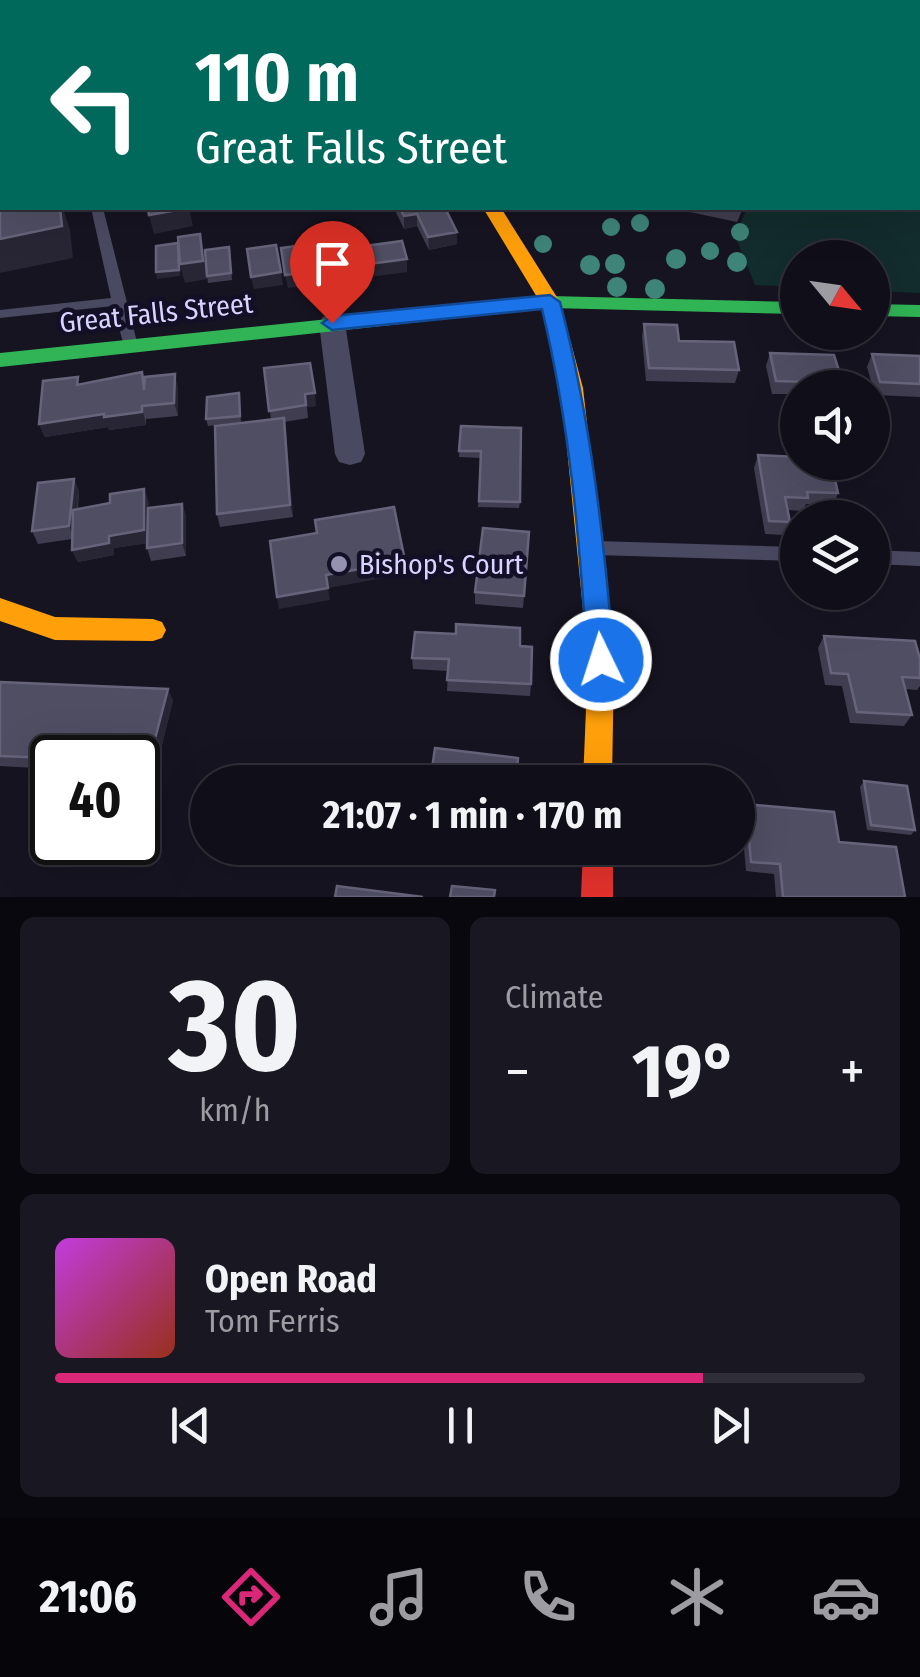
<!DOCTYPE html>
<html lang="en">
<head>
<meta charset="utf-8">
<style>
	:root { --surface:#100f19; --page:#191822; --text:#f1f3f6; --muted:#9c9ca2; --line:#302f38; --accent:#db2777 }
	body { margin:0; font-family:"Fira Sans Condensed",sans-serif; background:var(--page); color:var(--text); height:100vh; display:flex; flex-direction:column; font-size:38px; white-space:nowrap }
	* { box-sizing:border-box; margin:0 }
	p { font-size:32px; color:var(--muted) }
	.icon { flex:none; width:55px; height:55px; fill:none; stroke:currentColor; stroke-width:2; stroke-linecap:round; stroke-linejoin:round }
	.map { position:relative; height:897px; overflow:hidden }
	.drawer { display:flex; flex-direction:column; gap:20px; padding:20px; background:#09080e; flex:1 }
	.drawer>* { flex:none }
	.top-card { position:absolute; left:0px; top:0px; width:920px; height:210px; box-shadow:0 10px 40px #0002,0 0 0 2px var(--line); background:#00695c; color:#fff; overflow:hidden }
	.needle { width:65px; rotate:119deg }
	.fabs { position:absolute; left:780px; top:240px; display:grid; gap:20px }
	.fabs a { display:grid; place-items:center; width:110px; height:110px; border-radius:50%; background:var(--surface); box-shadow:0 10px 40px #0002,0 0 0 2px var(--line); font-size:50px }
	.speed { position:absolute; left:30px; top:735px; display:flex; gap:20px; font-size:50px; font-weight:700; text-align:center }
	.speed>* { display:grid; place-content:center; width:130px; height:130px; border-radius:50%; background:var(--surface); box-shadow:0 10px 40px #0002,0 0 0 2px var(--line); line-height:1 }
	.speed .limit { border:5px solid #111; border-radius:15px; background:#fff; color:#111 }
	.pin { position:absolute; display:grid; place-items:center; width:85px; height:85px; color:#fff; margin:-102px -42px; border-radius:50% 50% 50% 0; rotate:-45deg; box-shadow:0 0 10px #0007 }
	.pin .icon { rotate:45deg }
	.me { position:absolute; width:110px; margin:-55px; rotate:356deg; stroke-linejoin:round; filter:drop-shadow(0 0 8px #0008) }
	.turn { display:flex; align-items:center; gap:35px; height:210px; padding:0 30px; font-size:45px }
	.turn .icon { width:130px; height:130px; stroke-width:2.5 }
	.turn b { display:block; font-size:70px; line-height:85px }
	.big { font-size:75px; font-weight:700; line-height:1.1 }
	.drawer .widget { flex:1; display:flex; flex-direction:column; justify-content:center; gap:15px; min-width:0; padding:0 35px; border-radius:15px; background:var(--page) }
	.drawer .dial { align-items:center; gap:0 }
	.dial b { font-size:130px; line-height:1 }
	.song { display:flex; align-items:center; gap:30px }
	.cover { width:120px; height:120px; border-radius:15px; background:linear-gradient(135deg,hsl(290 70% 55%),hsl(10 70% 35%)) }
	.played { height:10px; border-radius:5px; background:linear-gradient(90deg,var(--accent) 80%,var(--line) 80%) }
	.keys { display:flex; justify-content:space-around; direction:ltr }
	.heat { display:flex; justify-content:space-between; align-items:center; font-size:55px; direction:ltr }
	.drawer .tiles { flex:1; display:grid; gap:20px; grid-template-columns:1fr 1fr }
	.widget:last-child { grid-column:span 2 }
	.trip { position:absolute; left:190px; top:765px; width:565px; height:100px; border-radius:50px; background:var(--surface); box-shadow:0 10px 40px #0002,0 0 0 2px var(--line); font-weight:700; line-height:100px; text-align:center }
	.dock { display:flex; height:160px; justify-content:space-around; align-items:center; background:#06060a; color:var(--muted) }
	.dock .icon { width:70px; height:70px }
	.dock .current { color:var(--accent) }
	.dock b { font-size:45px; color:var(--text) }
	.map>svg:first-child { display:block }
</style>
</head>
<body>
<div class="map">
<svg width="920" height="897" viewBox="0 0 920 897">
	<rect width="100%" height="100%" fill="#161421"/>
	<path fill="#132c2d" d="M920,139V293L873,291L872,258H798L797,287L755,285L735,236L747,208H918Z"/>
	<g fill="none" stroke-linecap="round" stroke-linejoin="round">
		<path fill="#4a4962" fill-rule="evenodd" d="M241,0H251L252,2H243Z
			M504,0H515L512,2H503Z
			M748,0H758L756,2H748Z
			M0,52H2V58H0Z
			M91,208H103L138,346L136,349H126L124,346L113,306L0,318V310L111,298Z
			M596,541L798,547V561L596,555L590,553L588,548L590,543Z
			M872,550L920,552V566L872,564Z"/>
		<path fill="#4a4962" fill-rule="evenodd" d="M0,25H2V37H0Z
			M332,314L341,317L345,323L365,454L361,462L350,465L339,462L335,454L319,323L323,317Z"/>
		<path fill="#30b455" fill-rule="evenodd" d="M355,0H369L371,2H357Z
			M550,296L798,302V314L550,308L0,367V353Z
			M872,304L920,305V317L872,316Z"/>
		<path fill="#ff9f0a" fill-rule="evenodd" d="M483,208H501L560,302L583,388L614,660L612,782H583L588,660L561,388L540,302Z
			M0,598L55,617L153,619L162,622L166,630L162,638L153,641L55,640L0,621Z"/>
		<path fill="#e5322d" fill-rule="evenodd" d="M583,848H613V897H581Z"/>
	</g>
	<g fill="#3e8478">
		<circle cx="640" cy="223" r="9"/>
		<circle cx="611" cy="227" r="9"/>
		<circle cx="740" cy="232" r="9"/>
		<circle cx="543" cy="244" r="9"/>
		<circle cx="710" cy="251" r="9"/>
		<circle cx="676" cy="259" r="10"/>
		<circle cx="737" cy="262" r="10"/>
		<circle cx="615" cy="264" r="10"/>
		<circle cx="590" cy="265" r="10"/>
		<circle cx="617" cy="287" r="10"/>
		<circle cx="655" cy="289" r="10"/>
	</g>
	<path fill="#403d50" d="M533,0H616V2H533Z
		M394,208H445L457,244L429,250L417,226L404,229Z
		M671,208H743L737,222Z
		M230,253L232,280L208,283L207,276Z
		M644,324L739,370L735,383L646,381L642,337Z
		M770,353L843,383L841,388H798V394H772L766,366Z
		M872,354L920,356V397L875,395L867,367Z
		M264,368L316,406L307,407L308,418L284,422L293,517L220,527L217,514L271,419Z
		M145,379L178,387V416L146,419V425L109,430L108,427L45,437L39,424L81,384Z
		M239,393L241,422L208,426L206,419Z
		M461,426L520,502L519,508L478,507L481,458L459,457Z
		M758,455L838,493L833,506L806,504L803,511L787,510L790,522L785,535L765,534L754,468Z
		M74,479L79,491L78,509L149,502V508L182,504L186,516V556L151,561L147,548V543L114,548V555L78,562L72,550V539L38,544L32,531Z
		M529,532L523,608L475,604V592Z
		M824,636L920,659V686L917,690L905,689L912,715L904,726L850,723L842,686L825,685L818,648Z
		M520,646L531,684L530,696L447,691L448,671L413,669L412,658Z
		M0,682L173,700L155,773L138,772V758H52V769L0,766Z
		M864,781L915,830L911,835L867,830L860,787Z
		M746,804L839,842L905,897H776L774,874L746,871L741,814Z
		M463,848H512L511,855L463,849Z"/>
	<path fill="#282635" d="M60,208H63L70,230L73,258L0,273V239Z
		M189,208L193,226L154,234L149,215Z
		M417,214V226L404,229V216Z
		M457,232V244L429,250L428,237Z
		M200,234L204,252L207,279L185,283L180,265V276L157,279L156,272L178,243Z
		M407,259V272L288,288L285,275Z
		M281,272L283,285L254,289L251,277Z
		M175,374L178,387V416L174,403Z
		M315,393L316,406L307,407L305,394Z
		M142,406L146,425L109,430L108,427L45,437L39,424Z
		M284,418L286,430L293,517L290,505Z
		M74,479L79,491L74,539L69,526Z
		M144,489L149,502V543L114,548V555L78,562L72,550Z
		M182,504L186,516V556L182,543Z
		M405,561L406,574L328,588L326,575Z
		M328,588L330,600L279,609L277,597Z
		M168,689L173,700L155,773L149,762Z"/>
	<path fill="#504e63" stroke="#66637b" stroke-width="2.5" d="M266,0H336V1L331,2H267Z
		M554,0H610L608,2L584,0L582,2H552Z
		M0,57H2V208H60L62,226L0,239Z
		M148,208H189L149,215Z
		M400,208H445L457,232L428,237L417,214L404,216Z
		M200,234L203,261L180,264L178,237Z
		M363,237L365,246L402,241L407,259L285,275L281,248Z
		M178,243L179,270L156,272V246Z
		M276,245L281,272L251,277L247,249Z
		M229,247L231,273L207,276L205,250Z
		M644,324L677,325L679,341L734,342L739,370L649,368Z
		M770,353L834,355L843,383L776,381Z
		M872,354L920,356V384L880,382Z
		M310,363L315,393L305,394L306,405L269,411L264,368Z
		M142,372L144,390L145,377L175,374L174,403L142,406V412L104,417V414L39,424L43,381L78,377L77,385Z
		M239,393L240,416L206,419L207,397Z
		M284,418L290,505L217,514L215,426Z
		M461,426L521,428L520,502L479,501L481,451H459Z
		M758,455L798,457V462H831L838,493L807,492L808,498L785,497L790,522L769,521Z
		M74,479L69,526L32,531L38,483Z
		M144,489V530L109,536V543L72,550L73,510L110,503V494Z
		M182,504V543L147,548L148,508Z
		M394,507L405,561L326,575L328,588L277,597L270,541L317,533L315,520Z
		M483,528L529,532L524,596L475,592Z
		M456,624L520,628V646L532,647L531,684L447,680L449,659L412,658L415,632L456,634Z
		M824,636L915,641L920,659V678L902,677L912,715L857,712L848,674L831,673Z
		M0,682L168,689L149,762H138V758H52L0,756Z
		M435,748L518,758L516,782H430Z
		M864,781L907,786L915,830L871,825Z
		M746,804L834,812L839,842L896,847L905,897H783L780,864L751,862Z
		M337,886L423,897H335Z
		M452,886L495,890L494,897H450Z"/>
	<path fill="#1a73e8" stroke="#114b97" stroke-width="2.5" d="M550,295L560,302C591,420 604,539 614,660L610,669L601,672L591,669L587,660C580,542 570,425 542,309L332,330L322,323L332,316Z"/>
	<circle fill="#9591b1" stroke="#130f26" stroke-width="4" cx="339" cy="564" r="10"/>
	<g text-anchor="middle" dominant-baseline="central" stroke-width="9" stroke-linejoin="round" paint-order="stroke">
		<g font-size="28" fill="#d9d4ff" stroke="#130f26">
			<text transform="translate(156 313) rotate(-6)">Great Falls Street</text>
		</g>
		<g font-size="28" fill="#d9d4ff" stroke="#130f26" text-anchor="start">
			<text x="359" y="564">Bishop's Court</text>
		</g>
	</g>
</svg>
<div class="fabs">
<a><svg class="needle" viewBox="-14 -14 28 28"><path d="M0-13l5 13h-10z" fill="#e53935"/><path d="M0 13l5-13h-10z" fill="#9c9ca2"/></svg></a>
<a><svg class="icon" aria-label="sound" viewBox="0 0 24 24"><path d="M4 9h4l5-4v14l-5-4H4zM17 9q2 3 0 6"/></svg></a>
<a><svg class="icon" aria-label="layers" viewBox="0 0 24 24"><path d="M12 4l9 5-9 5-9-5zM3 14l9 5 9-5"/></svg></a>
</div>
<div class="speed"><div class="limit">40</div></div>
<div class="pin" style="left:332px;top:323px;background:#d93025"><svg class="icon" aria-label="arrive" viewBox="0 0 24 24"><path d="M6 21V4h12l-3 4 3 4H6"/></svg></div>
<svg class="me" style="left:601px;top:660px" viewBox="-20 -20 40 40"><circle r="17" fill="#1a73e8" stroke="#fff" stroke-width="3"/><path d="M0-11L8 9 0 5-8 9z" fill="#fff"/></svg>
<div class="trip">21:07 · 1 min · 170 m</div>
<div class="top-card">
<div class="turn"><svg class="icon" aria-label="left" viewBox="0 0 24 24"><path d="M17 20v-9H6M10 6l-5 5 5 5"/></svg><div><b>110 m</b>Great Falls Street</div></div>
</div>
</div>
<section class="drawer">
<div class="tiles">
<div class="widget dial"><b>30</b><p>km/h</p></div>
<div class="widget"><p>Climate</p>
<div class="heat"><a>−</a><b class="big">19°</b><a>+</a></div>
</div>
<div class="widget">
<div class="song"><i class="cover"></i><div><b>Open Road</b><p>Tom Ferris</p></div></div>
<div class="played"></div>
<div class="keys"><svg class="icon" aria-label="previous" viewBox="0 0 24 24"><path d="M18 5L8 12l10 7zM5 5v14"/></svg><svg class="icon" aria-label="pause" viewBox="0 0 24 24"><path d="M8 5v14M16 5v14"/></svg><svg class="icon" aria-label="next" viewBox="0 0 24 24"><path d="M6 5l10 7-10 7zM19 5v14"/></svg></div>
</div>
</div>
</section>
<nav class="dock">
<b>21:06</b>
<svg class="icon current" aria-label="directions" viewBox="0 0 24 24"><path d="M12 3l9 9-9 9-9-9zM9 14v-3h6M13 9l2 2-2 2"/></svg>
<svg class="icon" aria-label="music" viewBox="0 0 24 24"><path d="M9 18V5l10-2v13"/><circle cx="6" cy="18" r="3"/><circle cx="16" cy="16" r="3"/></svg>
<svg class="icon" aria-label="phone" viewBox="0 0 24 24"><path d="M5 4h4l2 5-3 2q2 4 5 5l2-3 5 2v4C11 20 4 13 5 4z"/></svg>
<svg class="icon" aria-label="climate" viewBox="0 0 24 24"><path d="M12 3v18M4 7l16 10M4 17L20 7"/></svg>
<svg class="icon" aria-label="car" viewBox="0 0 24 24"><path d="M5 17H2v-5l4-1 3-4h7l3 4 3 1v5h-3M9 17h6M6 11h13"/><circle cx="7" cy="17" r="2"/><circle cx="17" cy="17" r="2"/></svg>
</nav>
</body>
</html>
